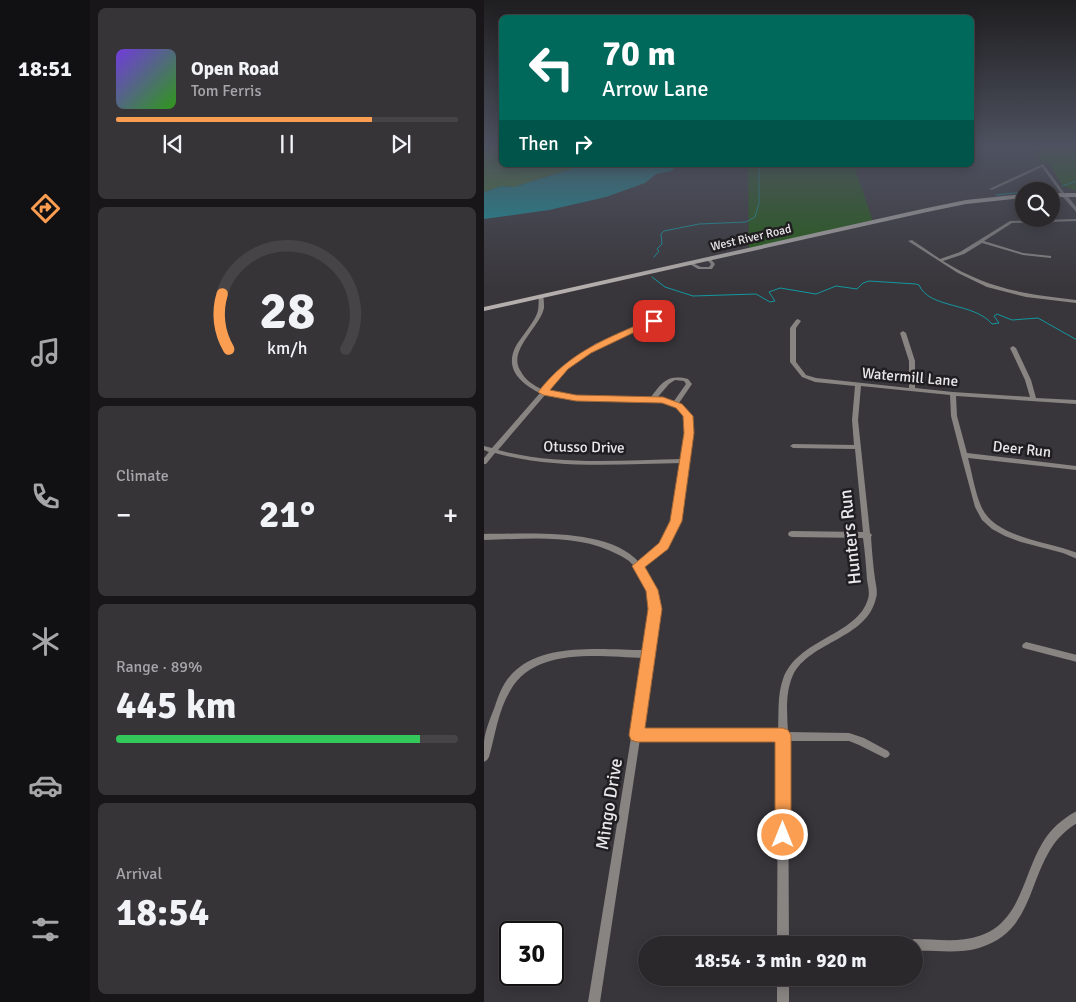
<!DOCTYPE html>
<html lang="en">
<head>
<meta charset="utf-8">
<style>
	:root { --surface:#2b282c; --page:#373438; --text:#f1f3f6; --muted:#a6a6a9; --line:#474448; --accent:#fb9e51 }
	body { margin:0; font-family:Signika,sans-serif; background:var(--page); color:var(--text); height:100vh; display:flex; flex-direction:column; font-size:19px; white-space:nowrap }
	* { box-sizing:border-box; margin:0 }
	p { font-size:16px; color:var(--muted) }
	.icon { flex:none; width:28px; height:28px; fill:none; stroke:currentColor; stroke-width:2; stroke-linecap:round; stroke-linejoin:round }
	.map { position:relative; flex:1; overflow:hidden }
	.sheet { display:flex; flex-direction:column; gap:8px; padding:8px; background:#181618; width:394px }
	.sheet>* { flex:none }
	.banner { position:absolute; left:15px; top:15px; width:475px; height:152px; border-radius:8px; box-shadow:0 2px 12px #0003,0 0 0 1px var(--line); background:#00695c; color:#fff; overflow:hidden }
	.controls { position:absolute; left:531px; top:182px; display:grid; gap:10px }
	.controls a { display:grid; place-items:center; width:45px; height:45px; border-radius:50%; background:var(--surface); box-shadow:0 2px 12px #0003,0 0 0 1px var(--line); font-size:25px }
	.speed { position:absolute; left:15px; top:921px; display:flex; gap:10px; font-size:25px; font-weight:700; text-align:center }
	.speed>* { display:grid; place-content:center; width:65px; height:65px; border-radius:50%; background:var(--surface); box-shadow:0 2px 12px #0003,0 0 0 1px var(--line); line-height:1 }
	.speed .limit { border:2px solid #111; border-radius:8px; background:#fff; color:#111 }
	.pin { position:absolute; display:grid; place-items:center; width:42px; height:42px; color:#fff; margin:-21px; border-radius:10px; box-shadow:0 2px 8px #0006 }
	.me { position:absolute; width:55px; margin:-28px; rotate:0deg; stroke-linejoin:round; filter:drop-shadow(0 0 4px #0008) }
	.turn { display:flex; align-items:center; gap:18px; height:105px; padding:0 20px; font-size:22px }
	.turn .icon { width:65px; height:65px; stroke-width:2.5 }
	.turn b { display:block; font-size:35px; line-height:42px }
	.then { display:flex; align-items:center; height:48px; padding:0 20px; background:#0003; gap:10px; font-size:19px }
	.big { font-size:38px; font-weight:700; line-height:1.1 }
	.sheet .widget { flex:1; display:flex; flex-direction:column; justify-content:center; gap:8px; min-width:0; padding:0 18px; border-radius:8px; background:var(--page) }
	.sheet .dial { align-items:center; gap:0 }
	.dial svg { height:130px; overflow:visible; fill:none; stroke:var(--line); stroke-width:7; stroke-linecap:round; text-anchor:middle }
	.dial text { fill:var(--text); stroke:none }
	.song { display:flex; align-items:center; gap:15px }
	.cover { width:60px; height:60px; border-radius:8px; background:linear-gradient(135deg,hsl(260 70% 55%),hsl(110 70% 35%)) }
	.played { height:5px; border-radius:2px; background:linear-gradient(90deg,var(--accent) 75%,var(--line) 75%) }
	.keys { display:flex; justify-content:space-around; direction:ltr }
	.heat { display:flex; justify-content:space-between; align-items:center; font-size:28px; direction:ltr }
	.charge { height:8px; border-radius:4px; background:linear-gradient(90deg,#34c759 89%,var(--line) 0) }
	.trip { position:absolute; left:154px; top:936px; width:285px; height:50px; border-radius:25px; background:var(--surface); box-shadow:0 2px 12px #0003,0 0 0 1px var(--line); font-weight:700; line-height:50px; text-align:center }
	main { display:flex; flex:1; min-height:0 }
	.tab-bar { display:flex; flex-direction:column; width:90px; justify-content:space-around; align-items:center; background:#111012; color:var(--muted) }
	.tab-bar .icon { width:35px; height:35px }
	.tab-bar .selected { color:var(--accent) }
	.tab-bar b { font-size:22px; color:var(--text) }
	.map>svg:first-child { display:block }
</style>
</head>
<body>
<main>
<nav class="tab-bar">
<b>18:51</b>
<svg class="icon selected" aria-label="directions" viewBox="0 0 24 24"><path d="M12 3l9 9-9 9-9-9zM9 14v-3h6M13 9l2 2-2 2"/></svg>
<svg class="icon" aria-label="music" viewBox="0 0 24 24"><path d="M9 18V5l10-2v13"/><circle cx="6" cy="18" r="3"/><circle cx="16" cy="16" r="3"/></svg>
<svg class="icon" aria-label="phone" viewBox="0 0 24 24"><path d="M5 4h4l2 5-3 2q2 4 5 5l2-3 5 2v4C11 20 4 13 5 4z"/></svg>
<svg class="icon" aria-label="climate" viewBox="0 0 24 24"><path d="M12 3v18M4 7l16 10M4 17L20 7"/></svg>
<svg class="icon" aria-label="car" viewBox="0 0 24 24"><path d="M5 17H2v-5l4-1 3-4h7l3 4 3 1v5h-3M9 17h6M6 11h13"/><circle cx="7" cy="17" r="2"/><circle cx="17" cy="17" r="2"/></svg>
<svg class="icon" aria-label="filters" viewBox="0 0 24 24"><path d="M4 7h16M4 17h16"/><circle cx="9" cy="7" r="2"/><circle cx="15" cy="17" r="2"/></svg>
</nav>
<section class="sheet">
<div class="widget">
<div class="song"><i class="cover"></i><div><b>Open Road</b><p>Tom Ferris</p></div></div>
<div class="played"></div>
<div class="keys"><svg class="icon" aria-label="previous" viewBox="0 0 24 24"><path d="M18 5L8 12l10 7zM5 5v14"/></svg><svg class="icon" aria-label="pause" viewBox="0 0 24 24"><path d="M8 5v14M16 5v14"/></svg><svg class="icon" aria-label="next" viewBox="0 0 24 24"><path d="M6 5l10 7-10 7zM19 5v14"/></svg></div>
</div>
<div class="widget dial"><svg viewBox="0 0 100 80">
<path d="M14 69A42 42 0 1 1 86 69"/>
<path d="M14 69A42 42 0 0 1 10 35" stroke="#fb9e51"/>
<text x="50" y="56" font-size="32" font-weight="700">28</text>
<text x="50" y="72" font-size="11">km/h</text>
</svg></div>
<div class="widget"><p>Climate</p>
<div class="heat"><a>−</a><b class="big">21°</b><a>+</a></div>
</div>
<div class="widget"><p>Range · 89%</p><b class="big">445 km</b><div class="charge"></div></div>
<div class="widget"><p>Arrival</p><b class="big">18:54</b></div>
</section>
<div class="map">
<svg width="593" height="1002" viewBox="0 0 593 1002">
	<rect width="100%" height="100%" fill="#39363b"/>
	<path fill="#215d11" d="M543,146H592V191L578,185L564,161L559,163L549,149Z
		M264,165H370L389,222L265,249Z"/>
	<path fill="#448236" d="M0,147H17L18,165H99L30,187L18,186L0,192Z"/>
	<path fill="#12979f" d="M99,165H194L187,171L172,174L161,183L122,197L65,210L0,219V192L18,186L30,187Z"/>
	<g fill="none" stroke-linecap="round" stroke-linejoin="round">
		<path stroke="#12979f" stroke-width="1" d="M578,186L593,181
			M512,195L540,192
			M170,257L175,251L173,249L178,244L177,234L180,231L215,224L262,222L271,217L275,203V165
			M168,277L181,287L209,296L272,294L286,302L291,301L285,292L296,288L332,294L352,286L373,289L379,283L385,281L432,284L435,285C445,309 490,302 508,324L515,323L510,316L513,314L528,320L554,318L593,340"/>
		<path fill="#878482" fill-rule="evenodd" d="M559,164L581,194V196H579L558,167L508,190L505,189Z
			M593,219V221L528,223L500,241L539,253L567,256V258L539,255L498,243L480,254L459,261C504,289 540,294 593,300V303L542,297L503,287L474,273L424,241L428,240L456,259L476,252L526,221Z
			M222,258H226L231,264L228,269H214L204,263L206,262L217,267H225L227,264L222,259Z
			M55,295L59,296C60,300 60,304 60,308C56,327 24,350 36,370C41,380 49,385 59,390L79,367L111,344L165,321L175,314L178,316L177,317L169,323L115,346L83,369L64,392L92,397H167C178,382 184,374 204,379L208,384L195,403C200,406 205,411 207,417C213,435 197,520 189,538C183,550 170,559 159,567C170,579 175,597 175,613L157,731L294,732C295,714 293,696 299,679C314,638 373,636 384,599C386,593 384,586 383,580C382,566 381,552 379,538L308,537L305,536L304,534L305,532L308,531L379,532L371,449L309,448L306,446L309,444L370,445L368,420L371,386L331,382L318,377L306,362V328L312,320L314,319L317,321L312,328V362L322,375L332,378L425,388V361L416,333L419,331L422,333L431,361V388L469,392L546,397L541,380L526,348L529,346L532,348L547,380L552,398L593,400V404L472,396L473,416L483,453L593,466V470L484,458C488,473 491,492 497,506C510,538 564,541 593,553V559L579,553L537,542L521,536L508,529L498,520L491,507L477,455L467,416L466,395L377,386L374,420L386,533L388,535L387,537C388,551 389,565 391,579C392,585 394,593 392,598C383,639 326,641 309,675C301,693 303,713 304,732L365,733L380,738L404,751L406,754L404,757L401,758L375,745L365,741H304L305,945H293L294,741L156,739L116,1002H104L160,658C117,657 51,646 26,691C14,711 11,736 5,757L3,760L0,762C0,755 0,749 0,742C1,730 7,717 11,706C15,693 21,679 32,670C63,642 123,650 161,650C164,634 169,617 166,601C163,586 157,572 145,561C142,559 139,557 135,555C95,533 44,539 0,540V534C43,534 124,527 155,562C164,555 174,549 181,539C191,523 196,483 199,463C137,464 72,470 11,453L2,464H0V458L5,452L0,450V446L8,448L56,393C36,383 19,368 33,344C39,335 46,327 51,318C56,309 54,304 55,295ZM191,380L200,381L202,384L190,401L173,398L185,384ZM61,395C76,399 91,401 107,401C129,402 187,394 200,413C206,423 201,447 199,459C138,460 74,466 14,450Z
			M542,642L593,655V662L539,648L538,646L539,644Z
			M593,811V823C582,830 573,838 566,850C543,888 546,932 495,948C475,954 451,950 430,951V945H424L426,941L430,939C451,939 475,943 495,936C537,923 539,874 559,842C567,829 579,818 593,811Z
			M293,978H305V1002H293Z"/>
		<path fill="#878482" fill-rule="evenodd" d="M578,194H582L593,208V213L578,196Z"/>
		<path fill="#b4afac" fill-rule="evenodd" d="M568,193H593V197H568Z
			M540,194V198L482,204L443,212L0,311V307L443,208L482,200Z"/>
	</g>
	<linearGradient id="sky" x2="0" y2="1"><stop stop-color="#1f1e20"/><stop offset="0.51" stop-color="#4e5260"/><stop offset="1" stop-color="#4e5260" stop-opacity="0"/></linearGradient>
	<rect width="593" height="287" fill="url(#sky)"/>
	<path fill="#fb9e51" stroke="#a36735" d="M167,319L174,321L107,353L84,369L66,390L92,395L179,397L198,404L209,416L210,433L198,521L184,549L161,567L174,590L178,609L161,728H299L304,730L307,735V835L305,841L299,843L293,841L291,835V742H153L147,740L145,735L164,609L162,591L148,566L175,543L186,521L200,433L199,416L192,408L178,403L92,401L59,395L54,392C86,351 122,339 167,319Z"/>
	<g text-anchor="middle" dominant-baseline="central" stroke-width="5" stroke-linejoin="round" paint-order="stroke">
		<g font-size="12" fill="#eae7eb" stroke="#201e21">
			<text transform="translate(267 238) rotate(-13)">West River Road</text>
		</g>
		<g font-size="15" fill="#eae7eb" stroke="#201e21">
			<text transform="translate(426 377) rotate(5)">Watermill Lane</text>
			<text transform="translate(100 447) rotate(1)">Otusso Drive</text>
			<text transform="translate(538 449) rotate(6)">Deer Run</text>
		</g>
		<g font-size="18" fill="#eae7eb" stroke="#201e21">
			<text transform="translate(366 537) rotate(-96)">Hunters Run</text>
			<text transform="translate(125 804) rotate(-81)">Mingo Drive</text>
		</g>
	</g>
</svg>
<div class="controls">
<a><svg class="icon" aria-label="search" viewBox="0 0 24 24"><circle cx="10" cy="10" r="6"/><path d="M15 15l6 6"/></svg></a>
</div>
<div class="speed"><div class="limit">30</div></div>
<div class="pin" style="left:170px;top:321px;background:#d93025"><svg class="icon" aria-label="arrive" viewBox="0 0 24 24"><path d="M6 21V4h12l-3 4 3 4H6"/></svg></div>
<svg class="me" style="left:299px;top:835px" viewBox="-20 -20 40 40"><circle r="17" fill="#fb9e51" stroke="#fff" stroke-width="3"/><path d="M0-11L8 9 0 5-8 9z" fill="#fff"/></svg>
<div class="trip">18:54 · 3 min · 920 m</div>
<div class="banner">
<div class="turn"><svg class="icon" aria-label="left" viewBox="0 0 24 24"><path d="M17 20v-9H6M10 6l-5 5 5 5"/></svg><div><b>70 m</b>Arrow Lane</div></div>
<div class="then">Then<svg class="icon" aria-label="right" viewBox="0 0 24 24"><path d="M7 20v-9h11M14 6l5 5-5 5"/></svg></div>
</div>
</div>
</main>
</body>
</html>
